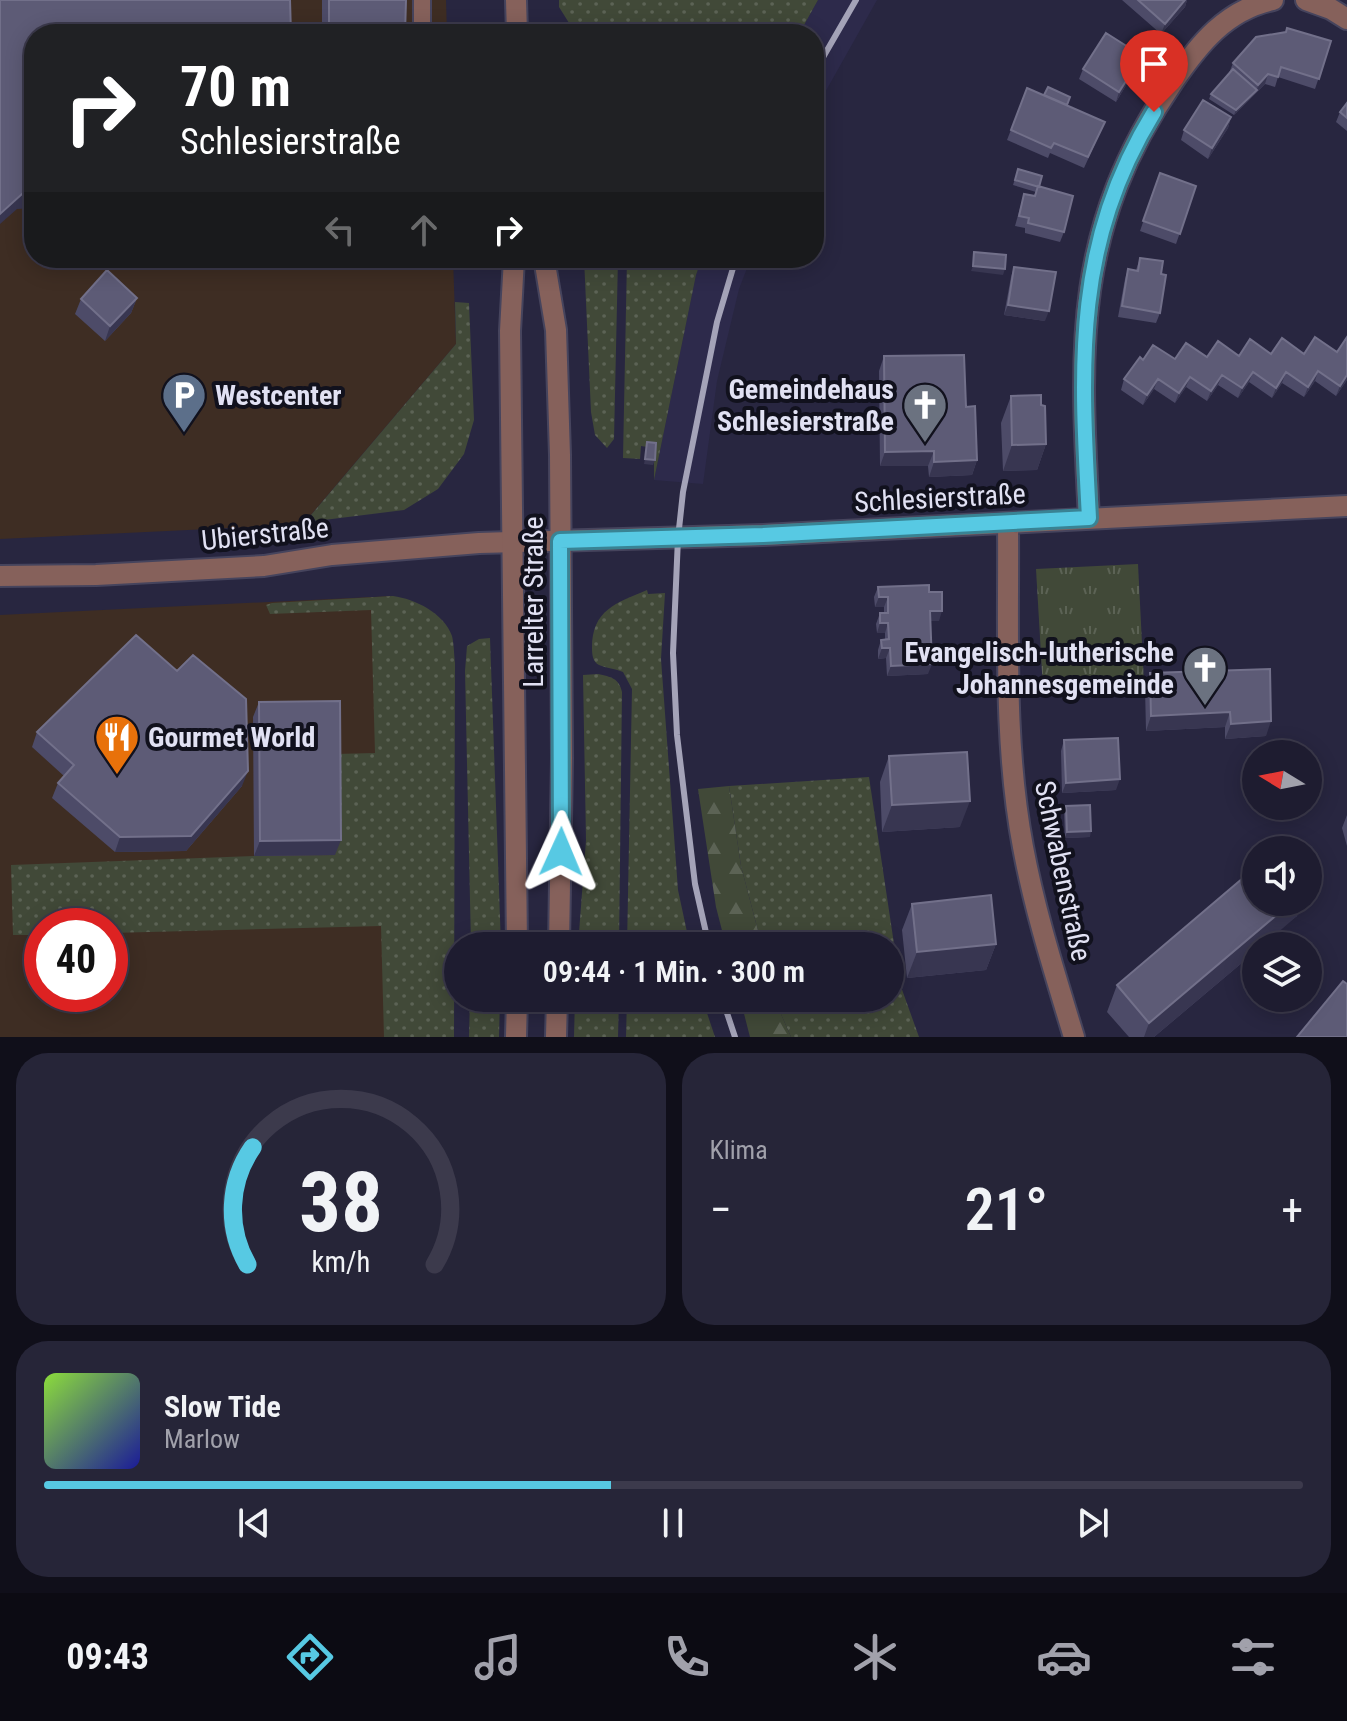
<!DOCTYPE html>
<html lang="de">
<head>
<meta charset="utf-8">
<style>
	:root { --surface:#1e1c30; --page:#262538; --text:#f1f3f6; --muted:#a1a1ab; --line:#3c3a4c; --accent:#57c9e3 }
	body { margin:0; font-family:"Roboto Condensed",sans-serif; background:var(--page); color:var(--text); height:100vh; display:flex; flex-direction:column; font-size:30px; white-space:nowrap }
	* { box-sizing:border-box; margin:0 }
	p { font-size:26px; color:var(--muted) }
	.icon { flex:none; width:44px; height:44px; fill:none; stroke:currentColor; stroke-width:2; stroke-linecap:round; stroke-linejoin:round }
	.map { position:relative; height:1037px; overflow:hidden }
	.drawer { display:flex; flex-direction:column; gap:16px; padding:16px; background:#100f1a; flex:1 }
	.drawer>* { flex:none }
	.top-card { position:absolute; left:24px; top:24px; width:800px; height:244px; border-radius:32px; box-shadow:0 4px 20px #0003,0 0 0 2px var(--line); background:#202124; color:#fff; overflow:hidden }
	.needle { width:52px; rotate:280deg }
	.buttons { position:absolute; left:1242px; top:740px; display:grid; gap:16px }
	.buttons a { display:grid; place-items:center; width:80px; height:80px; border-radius:50%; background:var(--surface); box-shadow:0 4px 20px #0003,0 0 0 2px var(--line); font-size:40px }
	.speed { position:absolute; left:24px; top:908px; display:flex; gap:16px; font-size:40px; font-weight:700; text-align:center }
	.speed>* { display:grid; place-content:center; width:104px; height:104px; border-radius:50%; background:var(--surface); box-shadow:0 4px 20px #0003,0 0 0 2px var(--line); line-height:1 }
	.speed .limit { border:12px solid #d22; background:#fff; color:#111 }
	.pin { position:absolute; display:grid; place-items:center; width:68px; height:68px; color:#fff; margin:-82px -34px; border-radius:50% 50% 50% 0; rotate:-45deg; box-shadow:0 0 8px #0007 }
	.pin .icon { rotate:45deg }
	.me { position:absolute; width:88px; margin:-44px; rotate:1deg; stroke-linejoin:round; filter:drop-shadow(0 0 6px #0008) }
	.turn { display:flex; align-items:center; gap:28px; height:168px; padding:0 24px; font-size:36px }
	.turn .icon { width:104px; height:104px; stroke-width:2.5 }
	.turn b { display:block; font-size:56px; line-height:68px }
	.lanes { display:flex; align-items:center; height:76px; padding:0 24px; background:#0003; justify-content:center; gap:40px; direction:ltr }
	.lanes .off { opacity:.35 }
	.big { font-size:60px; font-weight:600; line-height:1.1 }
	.drawer .card { flex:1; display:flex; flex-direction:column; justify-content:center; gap:12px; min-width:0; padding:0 28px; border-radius:32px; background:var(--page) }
	.drawer .dial { align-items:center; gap:0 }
	.dial svg { height:208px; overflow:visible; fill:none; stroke:var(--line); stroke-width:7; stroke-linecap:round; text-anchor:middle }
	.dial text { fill:var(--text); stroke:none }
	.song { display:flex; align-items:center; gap:24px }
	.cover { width:96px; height:96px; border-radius:12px; background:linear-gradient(135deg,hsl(90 70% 55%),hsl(240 70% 35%)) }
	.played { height:8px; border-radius:4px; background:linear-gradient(90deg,var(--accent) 45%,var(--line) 45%) }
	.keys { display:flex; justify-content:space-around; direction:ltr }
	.heat { display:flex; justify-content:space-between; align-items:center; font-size:44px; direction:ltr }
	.drawer .tiles { flex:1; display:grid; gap:16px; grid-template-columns:1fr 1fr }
	.card:last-child { grid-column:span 2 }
	.trip { position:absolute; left:444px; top:932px; width:460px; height:80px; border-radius:40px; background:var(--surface); box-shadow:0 4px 20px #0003,0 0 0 2px var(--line); font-weight:600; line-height:80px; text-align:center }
	.menu { display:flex; height:128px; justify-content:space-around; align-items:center; background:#0c0b13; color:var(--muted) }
	.menu .icon { width:56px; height:56px }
	.menu .current { color:var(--accent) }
	.menu b { font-size:36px; color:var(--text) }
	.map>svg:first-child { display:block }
</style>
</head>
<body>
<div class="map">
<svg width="1347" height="1037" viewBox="0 0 1347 1037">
	<defs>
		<pattern id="grass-dots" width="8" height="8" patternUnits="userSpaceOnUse" patternTransform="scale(2)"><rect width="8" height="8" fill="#414938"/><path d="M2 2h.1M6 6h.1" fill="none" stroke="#5c6355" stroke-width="1.8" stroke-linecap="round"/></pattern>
		<pattern id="forest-firs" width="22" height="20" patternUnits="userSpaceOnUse" patternTransform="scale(2)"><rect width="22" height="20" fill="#414938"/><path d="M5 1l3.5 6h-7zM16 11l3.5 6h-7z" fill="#5c6355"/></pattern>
		<pattern id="park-tufts" width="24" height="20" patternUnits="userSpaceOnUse" patternTransform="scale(2)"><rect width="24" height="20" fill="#414938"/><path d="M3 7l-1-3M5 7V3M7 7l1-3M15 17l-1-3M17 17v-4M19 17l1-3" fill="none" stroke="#5c6355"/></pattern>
	</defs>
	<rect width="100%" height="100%" fill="#282640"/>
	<path fill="#3e2d23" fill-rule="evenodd" d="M0,0H446L447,34H34V258H453L456,344L310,516L291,525L0,539Z
		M393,596L408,610L406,1037H0V615ZM42,926H110V994H42Z"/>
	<path fill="#2d2a4b" d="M818,0H877L814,112V34H799Z
		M702,258H751L739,289L717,381L703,484L654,480L696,275Z"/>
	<path fill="url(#grass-dots)" d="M559,0H818L799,34H576L559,7Z
		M584,258H618L614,439L607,448L595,435L591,412Z
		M627,258H702L696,275L654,480V448L641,446L640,459L623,458Z
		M455,302L469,303L474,420L464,454L438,489L404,510L316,521L311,515L456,344Z
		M647,590L648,594L665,593L661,659L678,890L690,946H627L632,689L623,672C616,669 606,668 599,665C593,662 592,655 592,648C592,610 616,603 647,590Z
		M393,596C415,599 444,613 452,636C454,644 454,655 455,663L454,1037H384L381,926L110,933V926H42V935H13L11,865L254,856L335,855V754L375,753L371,610L270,614L266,605L272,603Z
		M490,638L501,946H471L465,671L467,646L479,639Z
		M598,674C611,677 619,678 622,692L619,946H578L586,840L583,675Z
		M869,777L900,984L919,1037H791L774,998H890V946H762L741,866L729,786Z
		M470,998H500L499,1037H469Z
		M575,998H619L618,1037H574Z
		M627,998H702L715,1037H626Z"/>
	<path fill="url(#forest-firs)" d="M729,786L741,866L762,946H726L716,907L698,789Z
		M740,998H774L791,1037H750Z"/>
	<path fill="url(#park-tufts)" d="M1138,564L1144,683L1043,689L1036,569Z"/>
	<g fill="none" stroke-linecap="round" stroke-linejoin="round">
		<g stroke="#46445d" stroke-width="20">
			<path id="service" d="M422,34V0"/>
		</g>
		<g stroke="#46445d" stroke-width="24">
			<path id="minor" d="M1306,0L1331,9L1347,19
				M1089,518C1080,350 1072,229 1173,82C1199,44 1226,10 1273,0
				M1008,523C1009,630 1003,741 1023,847C1035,912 1055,974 1074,1037
				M0,576L96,575L264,566L332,555L479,543L763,535L1347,506"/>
		</g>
		<g stroke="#46445d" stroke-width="24">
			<path id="tertiary" d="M516,0L517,34
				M514,258L510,331L517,946
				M544,258L556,330L560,455L562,758L559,946
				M516,1037L517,998
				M556,1037L557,998"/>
		</g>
		<use href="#service" stroke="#86615b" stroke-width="16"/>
		<use href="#minor" stroke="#86615b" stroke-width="20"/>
		<use href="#tertiary" stroke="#86615b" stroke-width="20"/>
		<path stroke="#a4a3b8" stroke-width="6" d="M814,73L856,0
			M709,946L695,884L677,735L673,653L678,538L683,492L717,322L736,258
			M722,998L735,1037"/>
	</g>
	<path fill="#4d4b68" d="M322,0H406L405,34H322Z
		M1122,0H1187L1185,7L1161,34Z
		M1331,41L1315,89L1278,77L1275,87L1265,84L1234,115L1209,99L1211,94L1229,73L1233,63Z
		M1126,54L1138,62L1134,72L1116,102L1079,79L1083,69Z
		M1027,88L1105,122L1084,168L1050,153L1048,158L1007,140Z
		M1347,103V131L1336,122L1340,112Z
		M1231,117L1228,128L1208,159L1181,140L1184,130Z
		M1018,169L1039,187L1064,232L1060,242L1025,233V228L1015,226L1024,194L1034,196L1036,192L1013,185Z
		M1160,173L1196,186L1176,244L1140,231Z
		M1140,258L1161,274L1160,313L1156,323L1118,317L1125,279L1128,269L1136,270Z
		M1014,267L1045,321L1004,315L1011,277Z
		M137,298L131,313L105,341L75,314L81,299Z
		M1347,337V380L1336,396L1315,381L1304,397L1282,383L1272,398L1249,382L1238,398L1218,385L1207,401L1186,387L1175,403L1154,389L1143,405L1121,390L1124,379L1143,360L1337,352Z
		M884,356L966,407L977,460L972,475L929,477L928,466H880L879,371Z
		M1011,396L1041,405L1046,444L1037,470L1003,471L1001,423Z
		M878,587L929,592L939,621H930L928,674L887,676L886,658L878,659V650L881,640L885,639V633H877L876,624L880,613H884V607H875L874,597Z
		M1270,669L1266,736L1225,739V727L1146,731L1145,688L1150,673Z
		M259,702L335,855L254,856L253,717Z
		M37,732L242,786L186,851L115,852L52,798L58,783L64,776L32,747Z
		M1064,740L1116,790L1062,793L1061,751Z
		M889,756L960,827L882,832L880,782Z
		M1066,806L1090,837L1065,838L1064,811Z
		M1347,815V846L1342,828Z
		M1256,902H1302L1297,916L1256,946V951L1154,1037H1129L1107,1012L1117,985Z
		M912,904L996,944L986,970L907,978L902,930Z"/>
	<path fill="#383651" d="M1185,0H1187L1185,7L1161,34L1165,24Z
		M1138,62L1134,72L1116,102L1119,92Z
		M1268,74L1265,84L1234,115L1236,110L1257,90L1258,85Z
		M1231,117L1228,128L1208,159L1212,148Z
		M22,194H34V208L17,209L0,224V214Z
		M973,266L1005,269L1003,275L971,271Z
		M137,298L131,313L105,341L110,326Z
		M1008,305L1049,311L1045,321L1004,315Z
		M1318,371L1315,381L1304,397L1308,387Z
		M1253,372L1249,382L1238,398L1242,388Z
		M1286,372L1282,383L1272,398L1276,388Z
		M1222,375L1218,385L1207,401L1211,391Z
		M1347,375V380L1336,396L1340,386Z
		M1190,377L1186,387L1175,403L1179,393Z
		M1158,379L1154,389L1143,405L1147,395Z
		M1046,444L1037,470L1003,471L1012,445Z
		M934,451L928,466H880L885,452Z
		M645,459L655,460L653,465L644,464Z
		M977,460L972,475L929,477L934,462Z
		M879,597H888L884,607H875Z
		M930,611H942L939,621H926Z
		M880,623H888L885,633H877Z
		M882,648H890L886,658L878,659Z
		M932,664L928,674L887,676L891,666Z
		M1230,712L1225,727L1146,731L1151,716Z
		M1271,721L1266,736L1225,739L1231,724Z
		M248,771L242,786L186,851L115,852L120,837Z
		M1120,779L1116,790L1062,793L1066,783Z
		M970,801L960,827L882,832L892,805Z
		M1091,831L1090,837L1065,838L1067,832Z
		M341,840L335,855L254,856L260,841Z
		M1292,902H1302L1297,916L1262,946H1256V951L1154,1037H1144L1149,1023Z
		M996,944L986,970L907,978L917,952Z"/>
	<path fill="#5d5b76" stroke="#72708a" stroke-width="2" d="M0,0H290L291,34H34V194H22L0,214Z
		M329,0H406L405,34H329Z
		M1138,0H1185L1165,24Z
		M1287,28L1331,41L1319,79L1281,67L1278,77L1268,74L1258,85L1233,63L1256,37L1286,32Z
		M1106,33L1128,47L1124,53L1138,62L1119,92L1083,69Z
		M1233,69L1257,90L1236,110L1211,94Z
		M1048,87L1070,97L1067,105L1044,95Z
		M1027,88L1105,122L1088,157L1054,143L1051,148L1011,130Z
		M1203,100L1231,117L1212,148L1184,130Z
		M1347,103V118L1340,112Z
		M1018,169L1042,176L1039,187L1015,180Z
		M1160,173L1196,186L1180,234L1143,221Z
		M1038,186L1073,196L1064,232L1028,223L1029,218L1019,216L1024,194L1035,196Z
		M974,252L1006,255L1005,269L973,266Z
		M1140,258L1163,261L1161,274L1166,275L1160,313L1122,306L1128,269L1138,271Z
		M1014,267L1056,272L1049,311L1008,305Z
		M107,270L137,298L110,326L81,299Z
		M1315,337L1337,352L1347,337V375L1340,386L1318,371L1308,387L1286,372L1276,388L1253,372L1242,388L1222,375L1211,391L1190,377L1179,393L1158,379L1147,395L1124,379L1140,357L1143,360L1153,345L1175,359L1186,343L1207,357L1218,341L1239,356L1250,339L1271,354L1282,338L1304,354Z
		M964,355L966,407L975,406L977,460L934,462V451L885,452L884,356Z
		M1041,395V405L1045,406L1046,444L1012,445L1011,396Z
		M647,442L656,443L655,460L645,459Z
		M929,585V592H942V611H930L932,664L891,666L890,648H882L881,640L889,639L888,623H880V613H888V597H879L878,587Z
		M136,635L177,671L193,655L246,699L248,771L191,836L120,837L58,783L74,765L37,732Z
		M1270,669L1271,721L1231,724L1230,712L1151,716L1150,673Z
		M340,701L341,840L260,841L259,702Z
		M1118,738L1120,779L1066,783L1064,740Z
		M967,752L970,801L892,805L889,756Z
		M1090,805L1091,831L1067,832L1066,806Z
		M1256,867V902H1292L1149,1023L1117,985Z
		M991,895L996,944L917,952L912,904Z
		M1343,981L1347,984V1037H1297Z"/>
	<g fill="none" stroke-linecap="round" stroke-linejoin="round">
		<g stroke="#398394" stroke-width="20">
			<path id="route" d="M561,852L560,541L763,535L1089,518C1081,368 1072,246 1154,112"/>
		</g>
		<use href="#route" stroke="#57c9e3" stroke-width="14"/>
	</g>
	<defs>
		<g id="parking-pin" transform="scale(2.3)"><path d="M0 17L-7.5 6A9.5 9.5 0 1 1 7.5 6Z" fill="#5c6f8a" stroke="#11111d"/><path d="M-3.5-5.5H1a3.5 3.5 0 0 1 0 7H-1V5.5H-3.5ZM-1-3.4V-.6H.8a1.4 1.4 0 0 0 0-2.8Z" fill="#fff"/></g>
		<g id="church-pin" transform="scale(2.3)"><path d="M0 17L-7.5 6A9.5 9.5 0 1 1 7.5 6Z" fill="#6b7280" stroke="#11111d"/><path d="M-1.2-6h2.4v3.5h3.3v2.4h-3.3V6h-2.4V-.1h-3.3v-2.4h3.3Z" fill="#fff"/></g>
		<g id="restaurant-pin" transform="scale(2.3)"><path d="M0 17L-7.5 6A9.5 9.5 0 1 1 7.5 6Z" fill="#e8710a" stroke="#11111d"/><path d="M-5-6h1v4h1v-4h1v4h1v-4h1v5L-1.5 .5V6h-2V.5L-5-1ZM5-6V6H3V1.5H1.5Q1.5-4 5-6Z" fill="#fff"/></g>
	</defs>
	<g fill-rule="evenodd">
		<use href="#parking-pin" x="184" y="395"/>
		<use href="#church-pin" x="925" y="405"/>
		<use href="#church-pin" x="1205" y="668"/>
		<use href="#restaurant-pin" x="117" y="737"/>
	</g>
	<g text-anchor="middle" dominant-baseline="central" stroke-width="8" stroke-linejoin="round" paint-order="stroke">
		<g font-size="28" font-weight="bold" fill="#e1e1f3" stroke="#11111d" text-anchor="end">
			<text x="894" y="389">Gemeindehaus<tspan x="894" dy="32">Schlesierstraße</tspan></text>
			<text x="215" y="395" text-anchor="start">Westcenter</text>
			<text x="1174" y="652">Evangelisch-lutherische<tspan x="1174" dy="32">Johannesgemeinde</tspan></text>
			<text x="148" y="737" text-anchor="start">Gourmet World</text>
		</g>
		<g font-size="28" fill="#e1e1f3" stroke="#11111d">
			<text transform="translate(940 498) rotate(-3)">Schlesierstraße</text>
			<text transform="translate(265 534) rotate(-6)">Ubierstraße</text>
			<text transform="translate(533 602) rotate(-90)">Larrelter Straße</text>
			<text transform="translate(1063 871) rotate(78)">Schwabenstraße</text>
		</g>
	</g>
</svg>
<div class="buttons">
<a><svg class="needle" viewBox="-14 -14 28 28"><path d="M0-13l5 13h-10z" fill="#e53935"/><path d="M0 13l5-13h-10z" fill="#a1a1ab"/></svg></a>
<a><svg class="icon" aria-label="sound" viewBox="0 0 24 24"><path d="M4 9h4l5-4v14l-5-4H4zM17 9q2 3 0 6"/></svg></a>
<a><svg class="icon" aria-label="layers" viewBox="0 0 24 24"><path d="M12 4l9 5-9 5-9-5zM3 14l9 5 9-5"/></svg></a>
</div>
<div class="speed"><div class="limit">40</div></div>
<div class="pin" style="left:1154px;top:112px;background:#d93025"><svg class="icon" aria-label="arrive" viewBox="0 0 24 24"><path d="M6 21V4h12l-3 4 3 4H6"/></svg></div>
<svg class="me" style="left:561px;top:852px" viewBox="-20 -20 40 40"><path d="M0-17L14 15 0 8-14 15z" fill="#57c9e3" stroke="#fff" stroke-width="4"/></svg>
<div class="trip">09:44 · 1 Min. · 300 m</div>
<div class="top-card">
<div class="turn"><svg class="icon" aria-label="right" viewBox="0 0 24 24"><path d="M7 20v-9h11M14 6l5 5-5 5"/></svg><div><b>70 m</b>Schlesierstraße</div></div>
<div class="lanes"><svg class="icon off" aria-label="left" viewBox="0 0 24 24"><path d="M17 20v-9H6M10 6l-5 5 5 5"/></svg><svg class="icon off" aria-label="ahead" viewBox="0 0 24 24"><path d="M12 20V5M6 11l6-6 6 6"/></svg><svg class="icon" aria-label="right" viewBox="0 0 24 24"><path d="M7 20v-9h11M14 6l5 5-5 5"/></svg></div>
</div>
</div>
<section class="drawer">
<div class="tiles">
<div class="card dial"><svg viewBox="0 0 100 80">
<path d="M14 69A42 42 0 1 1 86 69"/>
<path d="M14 69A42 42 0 0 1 16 24" stroke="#57c9e3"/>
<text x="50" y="56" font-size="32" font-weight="700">38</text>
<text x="50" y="72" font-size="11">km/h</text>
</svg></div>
<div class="card"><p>Klima</p>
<div class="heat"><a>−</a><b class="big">21°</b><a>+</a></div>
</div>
<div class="card">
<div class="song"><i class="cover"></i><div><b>Slow Tide</b><p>Marlow</p></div></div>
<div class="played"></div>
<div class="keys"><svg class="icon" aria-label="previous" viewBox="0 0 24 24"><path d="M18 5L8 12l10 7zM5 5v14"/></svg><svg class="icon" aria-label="pause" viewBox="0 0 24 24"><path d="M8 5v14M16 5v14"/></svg><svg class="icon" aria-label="next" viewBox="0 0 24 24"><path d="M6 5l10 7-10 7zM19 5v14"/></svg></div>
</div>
</div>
</section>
<nav class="menu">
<b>09:43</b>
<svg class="icon current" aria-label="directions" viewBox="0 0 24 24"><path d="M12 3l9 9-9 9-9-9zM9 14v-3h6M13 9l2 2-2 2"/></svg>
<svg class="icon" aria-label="music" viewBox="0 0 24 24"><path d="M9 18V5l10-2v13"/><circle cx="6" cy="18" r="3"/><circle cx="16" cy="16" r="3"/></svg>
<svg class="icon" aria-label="phone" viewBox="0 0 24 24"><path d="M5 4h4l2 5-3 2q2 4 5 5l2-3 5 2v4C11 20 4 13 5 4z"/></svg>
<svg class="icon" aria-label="climate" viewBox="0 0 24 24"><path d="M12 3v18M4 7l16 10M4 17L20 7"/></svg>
<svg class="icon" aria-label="car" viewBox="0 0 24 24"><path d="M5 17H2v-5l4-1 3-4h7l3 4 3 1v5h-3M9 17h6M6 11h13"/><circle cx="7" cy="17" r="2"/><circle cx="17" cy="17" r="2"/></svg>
<svg class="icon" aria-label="filters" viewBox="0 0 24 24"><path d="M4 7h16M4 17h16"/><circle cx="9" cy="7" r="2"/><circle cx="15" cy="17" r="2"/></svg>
</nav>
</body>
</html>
